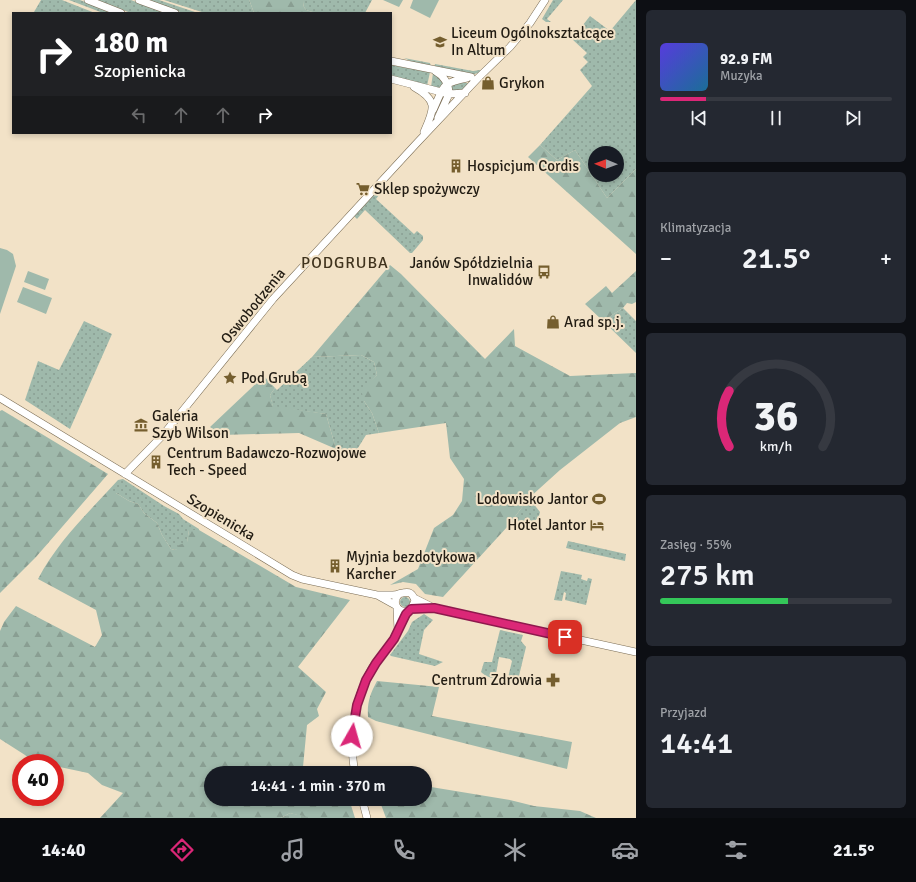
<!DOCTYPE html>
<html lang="pl">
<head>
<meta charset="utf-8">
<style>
	:root { --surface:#171b24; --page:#242831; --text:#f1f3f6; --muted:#9ea1a6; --line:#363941; --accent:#db2777 }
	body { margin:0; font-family:Signika,sans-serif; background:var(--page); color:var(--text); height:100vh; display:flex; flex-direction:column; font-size:15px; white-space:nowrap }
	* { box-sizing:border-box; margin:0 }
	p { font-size:13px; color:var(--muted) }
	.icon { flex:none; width:22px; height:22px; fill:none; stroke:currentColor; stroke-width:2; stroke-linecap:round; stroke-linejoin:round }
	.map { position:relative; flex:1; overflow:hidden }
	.side { display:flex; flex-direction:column; gap:10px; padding:10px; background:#0d0f14; width:280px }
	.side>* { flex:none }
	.hud { position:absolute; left:12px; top:12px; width:380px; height:122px; border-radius:0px; box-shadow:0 2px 6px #0003; background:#202124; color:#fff; overflow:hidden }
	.needle { width:26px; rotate:271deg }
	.tools { position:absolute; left:588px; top:146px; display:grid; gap:8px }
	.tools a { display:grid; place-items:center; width:36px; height:36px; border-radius:50%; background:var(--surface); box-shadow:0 2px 6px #0003; font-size:20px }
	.speed { position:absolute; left:12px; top:754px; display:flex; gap:8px; font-size:20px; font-weight:700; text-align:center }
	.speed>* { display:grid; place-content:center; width:52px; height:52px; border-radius:50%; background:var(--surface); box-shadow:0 2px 6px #0003; line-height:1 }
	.speed .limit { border:6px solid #d22; background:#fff; color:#111 }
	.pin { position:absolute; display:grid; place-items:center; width:34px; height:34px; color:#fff; margin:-17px; border-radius:8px; box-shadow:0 2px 6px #0006 }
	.me { position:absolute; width:44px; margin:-22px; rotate:7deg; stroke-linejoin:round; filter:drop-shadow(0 0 3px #0008) }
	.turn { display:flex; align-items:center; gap:14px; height:84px; padding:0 16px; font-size:18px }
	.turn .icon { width:52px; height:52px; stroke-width:2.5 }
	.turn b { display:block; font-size:28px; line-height:34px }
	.lanes { display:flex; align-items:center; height:38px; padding:0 16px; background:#0003; justify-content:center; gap:20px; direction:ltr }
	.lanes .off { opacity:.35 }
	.big { font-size:30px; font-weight:600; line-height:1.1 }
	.side .card { flex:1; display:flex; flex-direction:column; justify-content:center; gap:6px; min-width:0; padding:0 14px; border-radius:6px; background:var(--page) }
	.side .dial { align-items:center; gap:0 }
	.dial svg { height:104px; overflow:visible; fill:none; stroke:var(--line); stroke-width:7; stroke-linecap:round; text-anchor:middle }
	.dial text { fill:var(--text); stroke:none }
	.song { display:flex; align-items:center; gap:12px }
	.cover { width:48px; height:48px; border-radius:6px; background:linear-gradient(135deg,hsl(250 70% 55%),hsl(200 70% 35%)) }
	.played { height:4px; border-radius:2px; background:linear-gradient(90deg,var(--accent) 20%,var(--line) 20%) }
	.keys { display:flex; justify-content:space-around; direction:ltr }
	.heat { display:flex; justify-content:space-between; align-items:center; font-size:22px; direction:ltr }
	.charge { height:6px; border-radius:3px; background:linear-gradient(90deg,#34c759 55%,var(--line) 0) }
	.trip { position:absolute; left:204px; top:766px; width:228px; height:40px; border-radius:20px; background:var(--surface); box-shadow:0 2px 6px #0003; font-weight:600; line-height:40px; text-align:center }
	.tab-bar { display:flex; height:64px; justify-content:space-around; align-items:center; background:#090b0e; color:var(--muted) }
	.tab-bar .icon { width:28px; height:28px }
	.tab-bar .active { color:var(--accent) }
	.tab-bar b { font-size:18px; color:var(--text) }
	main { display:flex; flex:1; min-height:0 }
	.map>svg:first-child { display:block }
</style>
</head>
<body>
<main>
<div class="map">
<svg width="636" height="818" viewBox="0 0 636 818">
	<defs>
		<pattern id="green-dots" width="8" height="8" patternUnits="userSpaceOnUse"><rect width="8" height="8" fill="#9fb9ab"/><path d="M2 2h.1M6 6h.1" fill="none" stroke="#899e92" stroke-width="1.8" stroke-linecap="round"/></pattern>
		<pattern id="forest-firs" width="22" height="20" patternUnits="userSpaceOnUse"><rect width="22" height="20" fill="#9fb9ab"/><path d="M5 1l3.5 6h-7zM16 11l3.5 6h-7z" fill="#899e92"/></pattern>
		<pattern id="wetland-marsh" width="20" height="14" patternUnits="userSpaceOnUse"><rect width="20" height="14" fill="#9fb9ab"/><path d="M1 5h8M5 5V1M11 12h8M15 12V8" fill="none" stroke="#899e92"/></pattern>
	</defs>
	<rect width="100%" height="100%" fill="#f2e2c7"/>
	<path fill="url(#green-dots)" fill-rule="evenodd" d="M41,0H62L95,13L34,12Z
		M69,0H80L113,13H103Z
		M96,0H131L165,13H131Z
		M146,0H159L198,13H183Z
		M164,0H249L250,2L254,13H205Z
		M303,0H372L365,13H316C308,10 303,12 303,0Z
		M553,0H563L547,19L551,22H546L542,19Z
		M636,0V169L607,198L575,150L557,160L540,145L592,86L580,70L588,62L583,57L587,53L572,39L590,16L610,31ZM595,153H617V175H595Z
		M404,58L430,63L431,67L417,64Z
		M435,64L473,71L480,70L481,72L471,75L434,68Z
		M391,65L430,72L427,86L391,75Z
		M433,73C437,75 442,78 443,83L439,89L431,87Z
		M461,82L467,83L470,85L467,88L452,93L450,85Z
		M373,193L379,195L376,199L414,234L417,231L423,236V240L412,253H410L365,210L357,219L353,215Z
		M623,308L636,321V353L603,321Z
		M84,321L112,334L70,429L25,400L38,361L59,370Z
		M361,355L374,362L377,375L372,380L364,401L372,413L379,433L366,435L353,456L336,449L326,414L273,407L270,395L275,388L277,390L312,357Z
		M123,479L164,506L179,514L183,519L199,529V530H189L187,543L176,550L171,549L162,535L157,523L144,513L138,504L129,501L116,493H106L118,480Z
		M529,498L540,512C539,520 529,527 521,527C517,528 512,526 508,526Z
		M568,541L626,554L625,561L566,548Z
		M561,571L582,575L581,579L587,581L588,578L592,579L586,605L565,600L566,593L564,592L562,601L554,600Z
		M400 602a5 5 0 1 1 10 0a5 5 0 1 1-10 0Z
		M424,614L433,620L424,630L419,654L443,662L435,666L391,656L390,655L408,631L412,622Z
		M500,630L523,635L521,641L526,647L517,684L507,682L512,661L510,659L499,657L495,679L486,676L481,672L484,662H492Z"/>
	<path fill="url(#forest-firs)" d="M249,0H303C303,12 308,10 316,13H254L250,2Z
		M540,145L557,160L575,150L607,198L636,169V254L528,157Z
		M390,265L401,274L485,359L514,329L515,346L570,376L636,373V417L620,423L560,470L529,498L508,526L443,597L425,594L416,584L403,582L390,585L418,569L434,528L453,515L462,501L464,479L450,458L446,423L379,433L372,413L364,401L361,389L377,375L374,362L361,355L312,357Z
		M636,271V302L632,304L627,303L623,308L603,321L585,304L606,286L612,293Z
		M264,376L275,388L270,395L273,406L326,414L336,449L299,433L221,435L210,427Z
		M2,410L108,474L36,557L0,593V411Z
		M106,493H116L129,501L138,504L144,513L157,523L162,535L171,549L176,550L179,545L187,542L189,530H199L296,587L350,600L298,667L326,692L317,709L319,716L307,725L303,767L313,773H211V799H349L355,818H308L290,813L281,818H100L123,793L102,785L88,773L55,766V763H42L31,760L25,755L0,739V631L4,622L16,606L95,647L102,635L96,610L38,579C56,545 80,521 106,493Z
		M377,681L439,687L432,716L572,742L567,769L376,721L368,717C367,703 370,694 377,681Z
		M425,786L510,800L534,806L580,811L596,818H386L379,799H425Z"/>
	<path fill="url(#wetland-marsh)" d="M290,813L308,817V818H281Z"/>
	<path fill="#9fb9ab" d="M383,0H403L399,7Z
		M413,0H439L430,18L410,8Z
		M0,248L7,250L13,254L16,266L0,314Z
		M28,271L49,279L45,290L24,282Z
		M23,287L52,298L46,314L17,302Z"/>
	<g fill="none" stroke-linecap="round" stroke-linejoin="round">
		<g stroke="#7a6c54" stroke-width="8">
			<path id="minor" d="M88,0L121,13
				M139,0L175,13
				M391,61L471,77
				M435,71C444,76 449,83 449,94L438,118
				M391,79L449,94L465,93
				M414,87C439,101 434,109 424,132
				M433,110C444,87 440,83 467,78
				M0,398L292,575L302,579L377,595L395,605
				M125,474L163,435L273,299L415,145L479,77L510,47L530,23L545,0
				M377,595C382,595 388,595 393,595C403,594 411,587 415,601L411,609C400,616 390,604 399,594
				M414,598L434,608
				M397,608L398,630
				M411,609L434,608L443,610L636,652
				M355,773C348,737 354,700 372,668C378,659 386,650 392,641C399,631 402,620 409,611
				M362,799L367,818"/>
		</g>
		<use href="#minor" stroke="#fff" stroke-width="7"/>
	</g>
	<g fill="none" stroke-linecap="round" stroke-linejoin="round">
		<g stroke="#8e194d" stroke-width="10">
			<path id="route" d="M352,736L357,705L366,680L376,663L394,639L406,614L411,609L434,608L565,637"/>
		</g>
		<use href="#route" stroke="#db2777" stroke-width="7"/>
	</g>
	<defs>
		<g id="school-bare" transform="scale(1.08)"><path d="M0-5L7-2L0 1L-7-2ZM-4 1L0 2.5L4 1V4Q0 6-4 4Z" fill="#755e2e" stroke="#f2e2c7" stroke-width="2.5" paint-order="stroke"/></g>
		<g id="shop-bare" transform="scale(1.08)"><path d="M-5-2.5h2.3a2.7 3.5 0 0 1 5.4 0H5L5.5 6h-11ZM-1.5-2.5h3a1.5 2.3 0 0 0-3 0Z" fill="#755e2e" stroke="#f2e2c7" stroke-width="2.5" paint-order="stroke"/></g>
		<g id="building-bare" transform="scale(1.08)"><path d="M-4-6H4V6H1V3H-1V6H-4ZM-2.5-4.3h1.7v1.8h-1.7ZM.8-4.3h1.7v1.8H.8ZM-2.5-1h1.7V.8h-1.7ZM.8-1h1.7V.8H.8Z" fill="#755e2e" stroke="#f2e2c7" stroke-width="2.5" paint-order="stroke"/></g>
		<g id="supermarket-bare" transform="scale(1.08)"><path d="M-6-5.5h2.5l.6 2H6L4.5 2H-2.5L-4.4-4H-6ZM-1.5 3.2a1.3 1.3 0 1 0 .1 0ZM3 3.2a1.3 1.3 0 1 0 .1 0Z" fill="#755e2e" stroke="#f2e2c7" stroke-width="2.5" paint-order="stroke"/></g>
		<g id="bus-bare" transform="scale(1.08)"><path d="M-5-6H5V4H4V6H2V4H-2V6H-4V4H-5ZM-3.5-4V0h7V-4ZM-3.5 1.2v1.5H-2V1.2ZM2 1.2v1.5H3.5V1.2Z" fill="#755e2e" stroke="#f2e2c7" stroke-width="2.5" paint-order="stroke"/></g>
		<g id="sight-bare" transform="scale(1.08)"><path d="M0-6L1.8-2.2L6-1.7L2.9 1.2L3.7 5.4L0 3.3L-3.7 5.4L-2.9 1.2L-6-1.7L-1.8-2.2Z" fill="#755e2e" stroke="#f2e2c7" stroke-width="2.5" paint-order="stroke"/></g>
		<g id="museum-bare" transform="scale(1.08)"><path d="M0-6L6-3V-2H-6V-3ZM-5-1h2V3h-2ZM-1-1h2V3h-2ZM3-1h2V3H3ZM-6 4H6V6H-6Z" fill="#755e2e" stroke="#f2e2c7" stroke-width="2.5" paint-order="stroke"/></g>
		<g id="stadium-bare" transform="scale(1.08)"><path d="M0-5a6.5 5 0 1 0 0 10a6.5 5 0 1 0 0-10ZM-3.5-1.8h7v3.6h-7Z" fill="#755e2e" stroke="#f2e2c7" stroke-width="2.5" paint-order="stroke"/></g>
		<g id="hotel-bare" transform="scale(1.08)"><path d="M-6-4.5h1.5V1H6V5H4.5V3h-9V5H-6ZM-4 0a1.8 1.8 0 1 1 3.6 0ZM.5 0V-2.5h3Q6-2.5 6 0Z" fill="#755e2e" stroke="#f2e2c7" stroke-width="2.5" paint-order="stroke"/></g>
		<g id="pharmacy-bare" transform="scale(1.08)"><path d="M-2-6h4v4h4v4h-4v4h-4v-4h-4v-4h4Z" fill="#755e2e" stroke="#f2e2c7" stroke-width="2.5" paint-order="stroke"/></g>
	</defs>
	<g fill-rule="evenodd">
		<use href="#school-bare" x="440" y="42"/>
		<use href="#shop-bare" x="488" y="83"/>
		<use href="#building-bare" x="456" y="166"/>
		<use href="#supermarket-bare" x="363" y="189"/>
		<use href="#bus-bare" x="544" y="272"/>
		<use href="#shop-bare" x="553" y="322"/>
		<use href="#sight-bare" x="230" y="378"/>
		<use href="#museum-bare" x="141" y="425"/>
		<use href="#building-bare" x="156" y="462"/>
		<use href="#stadium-bare" x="599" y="499"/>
		<use href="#hotel-bare" x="597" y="525"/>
		<use href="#building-bare" x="335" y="566"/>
		<use href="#pharmacy-bare" x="553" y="680"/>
	</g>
	<g text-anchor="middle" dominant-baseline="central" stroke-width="4" stroke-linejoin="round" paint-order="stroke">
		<g font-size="15" fill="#221c13" stroke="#f2e2c7" text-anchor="start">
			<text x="451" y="33">Liceum Ogólnokształcące<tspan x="451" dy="17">In Altum</tspan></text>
			<text x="499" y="83">Grykon</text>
			<text x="467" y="166">Hospicjum Cordis</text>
			<text x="374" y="189">Sklep spożywczy</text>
			<text x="533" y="263" text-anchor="end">Janów Spółdzielnia<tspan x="533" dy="17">Inwalidów</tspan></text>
			<text x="564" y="322">Arad sp.j.</text>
			<text x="241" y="378">Pod Grubą</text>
			<text x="152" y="416">Galeria<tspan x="152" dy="17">Szyb Wilson</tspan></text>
			<text x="167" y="453">Centrum Badawczo-Rozwojowe<tspan x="167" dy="17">Tech - Speed</tspan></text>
			<text x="588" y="499" text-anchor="end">Lodowisko Jantor</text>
			<text x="586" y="525" text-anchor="end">Hotel Jantor</text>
			<text x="346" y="557">Myjnia bezdotykowa<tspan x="346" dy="17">Karcher</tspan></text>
			<text x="542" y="680" text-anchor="end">Centrum Zdrowia</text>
		</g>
		<g font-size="15" fill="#221c13" stroke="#f2e2c7">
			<text transform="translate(253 306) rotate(-51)">Oswobodzenia</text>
			<text transform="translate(221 517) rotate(31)">Szopienicka</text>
		</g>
		<g font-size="16" letter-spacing="1" fill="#40331d" stroke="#f2e2c7">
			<text x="345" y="263">PODGRUBA</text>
		</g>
	</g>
</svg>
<div class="tools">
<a><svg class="needle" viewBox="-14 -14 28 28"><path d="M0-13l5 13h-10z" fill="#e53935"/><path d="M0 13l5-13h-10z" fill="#9ea1a6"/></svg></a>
</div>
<div class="speed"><div class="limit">40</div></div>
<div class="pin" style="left:565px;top:637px;background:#d93025"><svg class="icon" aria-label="arrive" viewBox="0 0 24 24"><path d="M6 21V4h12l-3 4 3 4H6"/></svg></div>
<svg class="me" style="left:352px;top:736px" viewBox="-20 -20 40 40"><circle r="19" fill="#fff"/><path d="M0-13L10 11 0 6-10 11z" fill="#db2777"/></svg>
<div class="trip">14:41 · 1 min · 370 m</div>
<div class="hud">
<div class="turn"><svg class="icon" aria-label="right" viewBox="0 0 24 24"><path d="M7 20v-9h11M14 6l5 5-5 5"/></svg><div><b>180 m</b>Szopienicka</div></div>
<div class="lanes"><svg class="icon off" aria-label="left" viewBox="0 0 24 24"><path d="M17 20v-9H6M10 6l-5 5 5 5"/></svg><svg class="icon off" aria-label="ahead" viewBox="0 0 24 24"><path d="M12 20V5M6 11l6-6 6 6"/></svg><svg class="icon off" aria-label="ahead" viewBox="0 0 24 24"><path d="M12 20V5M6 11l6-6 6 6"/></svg><svg class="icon" aria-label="right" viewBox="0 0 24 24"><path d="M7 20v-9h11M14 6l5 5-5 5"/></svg></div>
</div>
</div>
<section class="side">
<div class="card">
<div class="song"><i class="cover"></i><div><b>92.9 FM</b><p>Muzyka</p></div></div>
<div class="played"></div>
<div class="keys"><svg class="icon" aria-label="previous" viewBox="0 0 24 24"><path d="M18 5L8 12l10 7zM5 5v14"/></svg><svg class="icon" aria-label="pause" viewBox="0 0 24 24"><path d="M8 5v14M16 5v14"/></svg><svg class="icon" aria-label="next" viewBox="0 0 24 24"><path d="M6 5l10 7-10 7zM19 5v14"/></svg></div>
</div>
<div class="card"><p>Klimatyzacja</p>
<div class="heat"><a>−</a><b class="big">21.5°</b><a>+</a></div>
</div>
<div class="card dial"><svg viewBox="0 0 100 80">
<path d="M14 69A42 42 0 1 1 86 69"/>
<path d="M14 69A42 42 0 0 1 14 26" stroke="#db2777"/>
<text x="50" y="56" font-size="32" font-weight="700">36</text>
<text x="50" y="72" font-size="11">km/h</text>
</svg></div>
<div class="card"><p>Zasięg · 55%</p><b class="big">275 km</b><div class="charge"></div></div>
<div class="card"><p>Przyjazd</p><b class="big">14:41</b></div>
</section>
</main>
<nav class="tab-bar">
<b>14:40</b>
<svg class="icon active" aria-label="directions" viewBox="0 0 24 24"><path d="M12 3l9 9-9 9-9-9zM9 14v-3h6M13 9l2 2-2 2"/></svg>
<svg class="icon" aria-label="music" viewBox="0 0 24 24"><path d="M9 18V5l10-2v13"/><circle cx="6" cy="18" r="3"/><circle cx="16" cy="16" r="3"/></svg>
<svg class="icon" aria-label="phone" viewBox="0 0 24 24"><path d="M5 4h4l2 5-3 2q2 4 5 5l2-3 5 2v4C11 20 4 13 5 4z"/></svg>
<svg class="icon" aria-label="climate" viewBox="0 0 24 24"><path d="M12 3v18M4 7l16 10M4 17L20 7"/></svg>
<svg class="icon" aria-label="car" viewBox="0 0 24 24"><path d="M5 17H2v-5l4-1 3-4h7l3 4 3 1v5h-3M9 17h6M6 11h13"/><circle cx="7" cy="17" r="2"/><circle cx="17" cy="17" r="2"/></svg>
<svg class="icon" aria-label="filters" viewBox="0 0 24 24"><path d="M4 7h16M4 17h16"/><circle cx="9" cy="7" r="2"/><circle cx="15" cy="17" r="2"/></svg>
<b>21.5°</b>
</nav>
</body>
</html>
